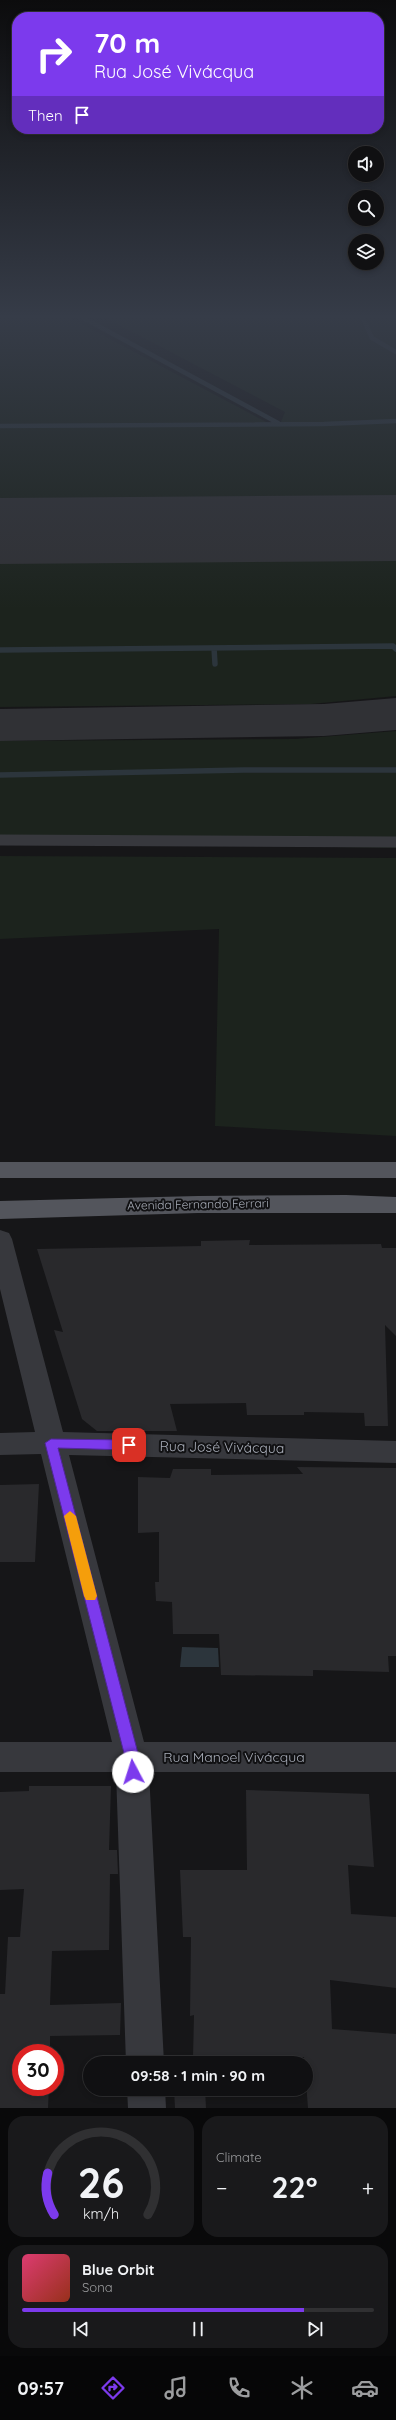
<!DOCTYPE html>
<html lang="en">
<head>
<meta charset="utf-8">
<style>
	:root { --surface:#101012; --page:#19191b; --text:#f1f3f6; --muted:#9c9d9f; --line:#303032; --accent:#7c3aed }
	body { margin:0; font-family:Quicksand,sans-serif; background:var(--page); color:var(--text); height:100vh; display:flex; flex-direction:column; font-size:15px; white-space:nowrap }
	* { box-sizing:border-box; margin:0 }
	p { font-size:13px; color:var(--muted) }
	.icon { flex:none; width:22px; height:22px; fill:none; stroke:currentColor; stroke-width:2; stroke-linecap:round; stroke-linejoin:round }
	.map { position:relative; height:2108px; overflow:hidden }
	.details { display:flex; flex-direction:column; gap:8px; padding:8px; background:#09090a; flex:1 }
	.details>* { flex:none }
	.banner { position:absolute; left:12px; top:12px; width:372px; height:122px; border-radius:16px; box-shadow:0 2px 6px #0003,0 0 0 1px var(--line); background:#7c3aed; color:#fff; overflow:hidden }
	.tools { position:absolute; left:348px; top:146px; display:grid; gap:8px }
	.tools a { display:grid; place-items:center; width:36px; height:36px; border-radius:50%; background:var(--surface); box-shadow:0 2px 6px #0003,0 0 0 1px var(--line); font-size:20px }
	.speed { position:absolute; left:12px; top:2044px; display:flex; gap:8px; font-size:20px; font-weight:700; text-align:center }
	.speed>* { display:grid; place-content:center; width:52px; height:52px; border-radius:50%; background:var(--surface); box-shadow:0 2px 6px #0003,0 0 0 1px var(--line); line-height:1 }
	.speed .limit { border:6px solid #d22; background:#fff; color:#111 }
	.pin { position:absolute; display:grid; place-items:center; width:34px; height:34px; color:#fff; margin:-17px; border-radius:8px; box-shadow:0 2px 6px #0006 }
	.me { position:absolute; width:44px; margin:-22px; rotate:355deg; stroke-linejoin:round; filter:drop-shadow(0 0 3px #0008) }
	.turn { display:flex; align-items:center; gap:14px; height:84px; padding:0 16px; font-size:18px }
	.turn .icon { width:52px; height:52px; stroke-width:2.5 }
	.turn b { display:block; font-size:28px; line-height:34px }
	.then { display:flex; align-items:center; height:38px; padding:0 16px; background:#0003; gap:8px; font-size:15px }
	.big { font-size:30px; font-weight:800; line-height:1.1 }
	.details .tile { flex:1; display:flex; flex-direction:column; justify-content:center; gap:6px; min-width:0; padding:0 14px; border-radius:16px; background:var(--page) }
	.details .dial { align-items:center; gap:0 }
	.dial svg { height:104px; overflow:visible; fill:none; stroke:var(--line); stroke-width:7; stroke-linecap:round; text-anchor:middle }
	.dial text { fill:var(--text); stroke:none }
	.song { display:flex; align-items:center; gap:12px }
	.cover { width:48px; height:48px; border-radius:6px; background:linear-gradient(135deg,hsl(340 70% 55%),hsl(10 70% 35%)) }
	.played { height:4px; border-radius:2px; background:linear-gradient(90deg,var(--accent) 80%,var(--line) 80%) }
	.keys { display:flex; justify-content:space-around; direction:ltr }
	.heat { display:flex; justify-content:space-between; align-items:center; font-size:22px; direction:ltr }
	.details .tiles { flex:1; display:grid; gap:8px; grid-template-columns:1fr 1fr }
	.tile:last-child { grid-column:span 2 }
	.trip { position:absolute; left:83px; top:2056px; width:230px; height:40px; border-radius:20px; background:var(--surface); box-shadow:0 2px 6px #0003,0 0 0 1px var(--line); font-weight:800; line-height:40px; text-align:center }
	.dock { display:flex; height:64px; justify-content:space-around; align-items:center; background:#060607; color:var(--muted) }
	.dock .icon { width:28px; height:28px }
	.dock .current { color:var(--accent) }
	.dock b { font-size:18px; color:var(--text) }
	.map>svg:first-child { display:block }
</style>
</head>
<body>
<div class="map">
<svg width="396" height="2108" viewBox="0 0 396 2108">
	<rect width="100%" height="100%" fill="#161618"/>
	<path fill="#1c231d" d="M0,314H63L270,424H280L285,412L98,314H395L396,503L0,506Z
		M396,551V696L311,704L0,707V555Z
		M396,731V848L0,842V741L295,739Z
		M0,856L396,858V1136L215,1126L219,929L0,939Z"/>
	<path fill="#2c353c" d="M182,1647L218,1648L219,1667H180Z"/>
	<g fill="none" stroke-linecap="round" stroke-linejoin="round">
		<path stroke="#2c353c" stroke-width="4.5" d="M76,314L278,423
			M361,314L372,338L396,352
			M0,426L324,424L396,421"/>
		<path stroke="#2c353c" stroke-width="5.5" d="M214,648L215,664
			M0,650L393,646L396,649
			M0,775L244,770H396"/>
		<path fill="#303135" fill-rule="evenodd" d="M396,698V730L324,736L0,741V709L324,704Z"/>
		<path fill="#303135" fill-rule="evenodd" d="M396,495V561L0,564V498Z"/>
	</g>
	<path fill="#29292c" d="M250,1240L249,1245L381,1244L382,1248H396V1336L385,1325L388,1426H365L364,1413L304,1412V1415H247L246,1403L170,1404L177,1431H97L82,1419L54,1330L63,1332L37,1249L201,1246V1241Z
		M297,1467L396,1468V1656H388L389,1672L313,1670V1676L221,1675L219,1634H173L172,1602L156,1601L155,1582H159V1532L138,1533V1477L170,1478L173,1469H211V1475L303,1474Z
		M39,1484L35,1562H0V1485Z
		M29,1786H111L109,1850H117L118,1874H110L109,1950L52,1951L50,2005L121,2003L120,2035L50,2036V2053H21V2087H49L48,2108H0V1994H5L8,1937H20L24,1889L0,1890V1792L29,1791Z
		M246,1790L369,1794L374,1867L348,1865L351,1914L396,1917V1988L330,1980L332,2029L396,2034V2108H308L304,2057L173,2063V2059L193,2058L194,2015L190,2016L191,1937H183L180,1870H247Z
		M174,2089H205L206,2108H175Z"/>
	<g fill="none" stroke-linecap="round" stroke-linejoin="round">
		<path stroke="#37383d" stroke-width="11" d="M0,840L396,842"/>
		<path fill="#37383d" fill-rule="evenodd" d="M0,1230L9,1233L12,1239L63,1432L396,1441V1463L69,1455L144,1742H396V1772H149L164,2063H126L116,1772H0V1742H112L41,1454L0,1455V1433L35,1432L0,1289Z
			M127,2089H165L166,2108H128Z"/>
		<path fill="#53555c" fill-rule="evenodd" d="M0,1162H396V1178H0Z
			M346,1195L396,1197V1213H198L0,1219V1201L198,1196Z"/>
	</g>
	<linearGradient id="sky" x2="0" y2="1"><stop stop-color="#0c0c0d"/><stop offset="0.52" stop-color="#363c48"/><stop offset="1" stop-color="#363c48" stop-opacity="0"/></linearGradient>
	<rect width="396" height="609" fill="url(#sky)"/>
	<path fill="#7c3aed" stroke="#51269a" d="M51,1439L129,1440L135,1445L129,1450L58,1448L139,1757L140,1772L138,1777L133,1779L128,1777L125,1757L45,1443Z"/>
	<path fill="#f59e0b" d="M70,1511L76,1516L97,1596L95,1600H86L84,1596L64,1516Z"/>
	<g text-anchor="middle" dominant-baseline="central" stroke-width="4" stroke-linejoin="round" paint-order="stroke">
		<g font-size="12" fill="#a8adb8" stroke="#111113">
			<text transform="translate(198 1204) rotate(-1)">Avenida Fernando Ferrari</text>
		</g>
		<g font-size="14" fill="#a8adb8" stroke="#111113">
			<text transform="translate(222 1447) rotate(1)">Rua José Vivácqua</text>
			<text x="234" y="1757">Rua Manoel Vivácqua</text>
		</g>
	</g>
</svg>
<div class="tools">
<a><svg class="icon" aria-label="sound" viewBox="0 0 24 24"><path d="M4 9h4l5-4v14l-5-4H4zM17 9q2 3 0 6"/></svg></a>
<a><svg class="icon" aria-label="search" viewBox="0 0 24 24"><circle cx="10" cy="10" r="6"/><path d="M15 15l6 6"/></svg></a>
<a><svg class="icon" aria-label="layers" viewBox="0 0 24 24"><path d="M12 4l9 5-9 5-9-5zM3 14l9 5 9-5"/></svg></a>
</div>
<div class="speed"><div class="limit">30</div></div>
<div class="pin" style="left:129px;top:1445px;background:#d93025"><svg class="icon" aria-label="arrive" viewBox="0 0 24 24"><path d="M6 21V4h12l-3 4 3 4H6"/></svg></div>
<svg class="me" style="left:133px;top:1772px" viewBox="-20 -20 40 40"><circle r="19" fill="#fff"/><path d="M0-13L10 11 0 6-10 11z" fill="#7c3aed"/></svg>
<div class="trip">09:58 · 1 min · 90 m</div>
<div class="banner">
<div class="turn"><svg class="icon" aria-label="right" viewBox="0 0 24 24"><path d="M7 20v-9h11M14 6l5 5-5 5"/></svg><div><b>70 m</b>Rua José Vivácqua</div></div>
<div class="then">Then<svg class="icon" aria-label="arrive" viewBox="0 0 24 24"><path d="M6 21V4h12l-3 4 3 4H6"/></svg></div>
</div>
</div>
<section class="details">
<div class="tiles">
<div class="tile dial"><svg viewBox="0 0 100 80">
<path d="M14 69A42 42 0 1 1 86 69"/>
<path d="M14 69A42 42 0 0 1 9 37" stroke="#7c3aed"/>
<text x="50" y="56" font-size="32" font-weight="700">26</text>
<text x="50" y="72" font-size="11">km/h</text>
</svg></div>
<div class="tile"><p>Climate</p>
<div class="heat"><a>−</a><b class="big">22°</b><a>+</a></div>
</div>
<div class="tile">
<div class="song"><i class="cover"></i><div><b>Blue Orbit</b><p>Sona</p></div></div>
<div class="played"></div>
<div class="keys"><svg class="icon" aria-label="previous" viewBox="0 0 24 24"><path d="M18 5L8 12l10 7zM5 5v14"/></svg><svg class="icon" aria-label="pause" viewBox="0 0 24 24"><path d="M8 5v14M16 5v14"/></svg><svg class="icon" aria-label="next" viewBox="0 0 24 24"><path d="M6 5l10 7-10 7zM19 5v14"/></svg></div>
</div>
</div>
</section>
<nav class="dock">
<b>09:57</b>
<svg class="icon current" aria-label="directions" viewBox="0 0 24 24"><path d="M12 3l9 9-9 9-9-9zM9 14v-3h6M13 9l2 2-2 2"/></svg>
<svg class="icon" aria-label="music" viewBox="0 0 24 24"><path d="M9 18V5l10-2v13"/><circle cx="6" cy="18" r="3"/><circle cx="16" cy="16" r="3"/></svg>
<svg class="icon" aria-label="phone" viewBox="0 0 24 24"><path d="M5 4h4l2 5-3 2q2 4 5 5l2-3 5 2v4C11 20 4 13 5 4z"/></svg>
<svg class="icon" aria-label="climate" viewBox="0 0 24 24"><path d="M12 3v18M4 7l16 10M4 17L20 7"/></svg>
<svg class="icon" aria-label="car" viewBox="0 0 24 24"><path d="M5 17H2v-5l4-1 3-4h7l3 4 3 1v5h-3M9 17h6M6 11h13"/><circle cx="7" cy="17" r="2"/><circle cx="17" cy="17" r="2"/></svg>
</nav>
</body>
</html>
